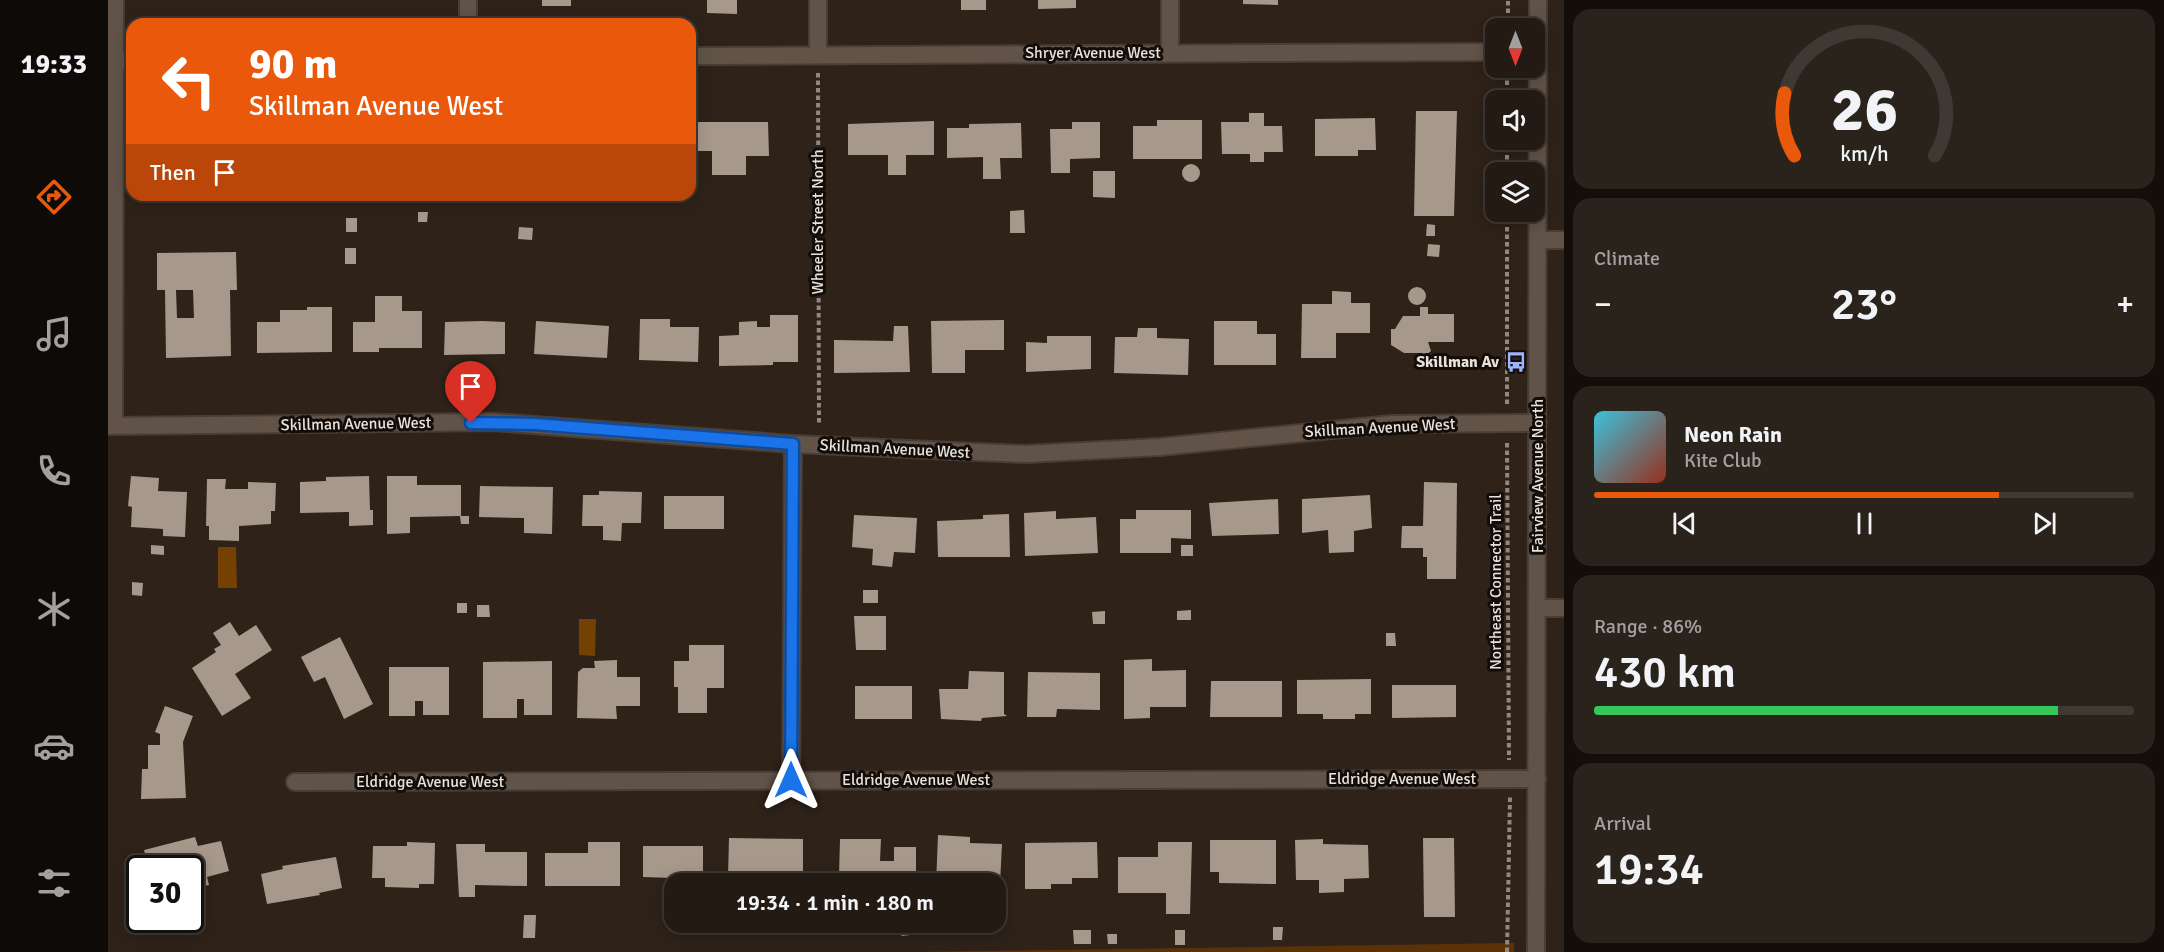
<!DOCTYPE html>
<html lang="en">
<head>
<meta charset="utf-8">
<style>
	:root { --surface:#221a13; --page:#2a231c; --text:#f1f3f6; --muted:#a2a1a0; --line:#3f3833; --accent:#ea580c }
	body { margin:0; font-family:Signika,sans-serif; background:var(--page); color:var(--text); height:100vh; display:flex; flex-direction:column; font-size:22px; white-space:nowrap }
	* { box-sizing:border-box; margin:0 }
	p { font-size:20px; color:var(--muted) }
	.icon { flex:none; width:33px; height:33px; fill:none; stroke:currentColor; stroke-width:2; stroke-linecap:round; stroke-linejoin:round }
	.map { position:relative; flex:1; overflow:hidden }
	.sheet { display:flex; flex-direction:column; gap:9px; padding:9px; background:#130e0a; width:600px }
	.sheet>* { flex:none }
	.hud { position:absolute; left:18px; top:18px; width:570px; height:183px; border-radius:18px; box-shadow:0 3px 15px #0003,0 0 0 2px var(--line); background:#ea580c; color:#fff; overflow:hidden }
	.needle { width:39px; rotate:180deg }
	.buttons { position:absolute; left:1377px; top:18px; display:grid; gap:12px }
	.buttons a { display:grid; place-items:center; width:60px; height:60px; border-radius:12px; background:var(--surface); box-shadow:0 3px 15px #0003,0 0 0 2px var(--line); font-size:30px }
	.speed { position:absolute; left:18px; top:855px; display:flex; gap:12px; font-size:30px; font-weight:700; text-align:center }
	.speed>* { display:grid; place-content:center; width:78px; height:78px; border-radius:50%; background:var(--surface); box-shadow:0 3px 15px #0003,0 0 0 2px var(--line); line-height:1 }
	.speed .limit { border:3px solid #111; border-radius:9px; background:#fff; color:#111 }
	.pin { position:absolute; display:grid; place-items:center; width:51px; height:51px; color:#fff; margin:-62px -26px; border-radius:50% 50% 50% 0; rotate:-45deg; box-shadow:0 0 6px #0007 }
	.pin .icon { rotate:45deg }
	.me { position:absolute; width:66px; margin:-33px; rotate:0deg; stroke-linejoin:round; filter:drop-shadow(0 0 4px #0008) }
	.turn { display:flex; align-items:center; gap:21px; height:126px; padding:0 24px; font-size:27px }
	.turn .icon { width:78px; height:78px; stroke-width:2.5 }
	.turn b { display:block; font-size:42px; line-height:51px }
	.then { display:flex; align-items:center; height:57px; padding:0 24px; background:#0003; gap:12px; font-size:22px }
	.big { font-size:45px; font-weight:600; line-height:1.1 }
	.sheet .card { flex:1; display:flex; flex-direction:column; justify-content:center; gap:9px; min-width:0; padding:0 21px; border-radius:18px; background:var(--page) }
	.sheet .dial { align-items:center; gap:0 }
	.dial svg { height:156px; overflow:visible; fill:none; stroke:var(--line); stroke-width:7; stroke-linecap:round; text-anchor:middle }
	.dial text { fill:var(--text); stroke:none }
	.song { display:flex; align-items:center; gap:18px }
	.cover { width:72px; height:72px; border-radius:9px; background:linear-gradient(135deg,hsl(190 70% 55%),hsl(10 70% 35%)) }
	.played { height:6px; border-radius:3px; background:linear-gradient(90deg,var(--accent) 75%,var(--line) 75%) }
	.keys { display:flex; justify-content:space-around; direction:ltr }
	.heat { display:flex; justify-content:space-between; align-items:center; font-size:33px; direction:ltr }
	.charge { height:9px; border-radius:4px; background:linear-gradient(90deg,#34c759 86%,var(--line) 0) }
	.trip { position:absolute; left:556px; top:873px; width:342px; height:60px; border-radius:18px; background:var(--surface); box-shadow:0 3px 15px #0003,0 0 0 2px var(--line); font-weight:600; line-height:60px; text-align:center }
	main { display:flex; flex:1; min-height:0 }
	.menu { display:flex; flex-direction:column; width:108px; justify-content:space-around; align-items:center; background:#0e0a08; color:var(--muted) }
	.menu .icon { width:42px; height:42px }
	.menu .current { color:var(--accent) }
	.menu b { font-size:27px; color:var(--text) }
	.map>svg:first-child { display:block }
</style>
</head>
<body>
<main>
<nav class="menu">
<b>19:33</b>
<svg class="icon current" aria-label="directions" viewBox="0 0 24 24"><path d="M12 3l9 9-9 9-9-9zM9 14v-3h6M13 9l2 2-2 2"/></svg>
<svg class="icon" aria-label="music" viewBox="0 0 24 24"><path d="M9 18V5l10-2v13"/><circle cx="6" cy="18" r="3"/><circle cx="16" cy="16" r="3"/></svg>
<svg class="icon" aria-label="phone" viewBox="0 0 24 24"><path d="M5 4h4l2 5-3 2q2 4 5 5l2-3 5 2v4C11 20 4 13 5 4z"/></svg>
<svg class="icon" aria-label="climate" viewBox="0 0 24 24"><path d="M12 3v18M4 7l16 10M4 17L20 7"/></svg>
<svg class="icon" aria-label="car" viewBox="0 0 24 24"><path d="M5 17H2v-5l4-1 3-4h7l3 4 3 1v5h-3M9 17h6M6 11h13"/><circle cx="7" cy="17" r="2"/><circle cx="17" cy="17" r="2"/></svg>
<svg class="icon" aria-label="filters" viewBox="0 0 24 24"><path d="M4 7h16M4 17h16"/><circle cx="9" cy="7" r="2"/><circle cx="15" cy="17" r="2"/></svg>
</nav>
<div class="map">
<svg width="1456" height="952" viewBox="0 0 1456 952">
	<rect width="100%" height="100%" fill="#2e2219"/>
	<path fill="#5b3208" d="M1406,943V952H808Z"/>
	<path fill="#744004" d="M110,547H128L129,588H110Z
		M471,619H488L487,656L471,655Z"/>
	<path fill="#a7988c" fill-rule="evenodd" d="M434,0H463V6H434Z
		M599,0H629V14L599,13Z
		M853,0H878V10H853Z
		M930,0H968V8L930,9Z
		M1135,0H1170V5L1135,4Z
		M1308,111H1349L1346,216H1306Z
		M1141,113H1156V126H1174L1175,152H1156V162H1142V154H1114L1113,122H1141Z
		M1267,118L1268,150H1250V156H1207V119Z
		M1049,120H1094V159H1025V126H1049Z
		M826,121V155H798V175H780V155H740V124Z
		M590,122H660L661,156H638V175H604V151H590Z
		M964,122H992V158L962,159V173H943L942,129H964Z
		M913,123L914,158H892L893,179H875V157L839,158V128H861V124Z
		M1074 173a9 9 0 1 1 18 0a9 9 0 1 1-18 0Z
		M985,171H1007V198L985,197Z
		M916,210L917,233H902V211Z
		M310,212H320L319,222H310Z
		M238,218H249V232H238Z
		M1319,224L1327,225V236H1318Z
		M411,227L425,228L424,240L410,239Z
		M1320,244L1332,245L1331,257L1319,256Z
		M237,248H248V264H237Z
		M128,252L129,290H122L123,356L58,358L57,290H49V253ZM68,290H85L86,318H69Z
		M1300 296a9 9 0 1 1 18 0a9 9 0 1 1-18 0Z
		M1224,291L1243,292V303H1262V333H1228V358H1193L1194,304H1224Z
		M267,296H294V311H314V348H271V352H245V322H267Z
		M199,307H224V352L149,353V322H172V310H199Z
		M1312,307H1320V314H1346V342H1320L1323,351L1317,356L1314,353H1296L1283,345V329H1287L1295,316H1312Z
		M662,315H690V362H665V365L611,366V336L631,335V322L649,321V327H662Z
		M532,319H562V327H591L590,362L531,360Z
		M896,320V350H857V373H824L823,321Z
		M374,321L397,322V354L336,355L337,322Z
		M428,321L501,326L499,358L426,354Z
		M1106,321H1149V334H1168V365H1106Z
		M786,326H800L802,372L726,373V340L785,341Z
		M1030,328H1049V338L1081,339L1080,375L1006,373L1007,337H1029Z
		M939,336H983V369L918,372V342L939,343Z
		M23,476L51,478L50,491L79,492L77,537L55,536V529L23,527L24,507L20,506Z
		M261,476L262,510H265V525L241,526V512L192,513V482L218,481V477Z
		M279,476H309V485H353V516H361V524H353L352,516L302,517V533L279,534Z
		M99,479H118L117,489H140V482L168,483L167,511H163V524L131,526V541L101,540V526H98Z
		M1316,482L1349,483L1348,579H1319V557H1315V548H1293L1294,526H1315Z
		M372,486L445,487L444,534L416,533V518L371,517Z
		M491,491L534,492L533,523H514L513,541L495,540V526H474L475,495H491Z
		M1262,495L1264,528L1246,531V552L1221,553L1220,530L1194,533V499Z
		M556,496H616V529H556Z
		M1170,499L1171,534L1104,536L1101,503Z
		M1028,510H1083V539L1063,538V553H1012V519H1028Z
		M948,511V519L988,517L990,553L917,556L916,513Z
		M901,514L902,557H830L829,521L875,519V515Z
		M746,515L809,518L807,553L786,552L784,567L764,565L765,549L744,547Z
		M43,545L56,546V555L43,554Z
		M1073,545H1085V556H1073Z
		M24,582L35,583L34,596L24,595Z
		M755,590H770V603H755Z
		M349,603H359V613H349Z
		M369,605H381L382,617H369Z
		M1083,610V620H1069V611Z
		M997,611V624H985L984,612Z
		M746,616H778V650H748Z
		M122,622L131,636L148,625L164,650L127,674L143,698L114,716L84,668L108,652L106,649L113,645L105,633Z
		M1278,633H1287L1288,646H1278Z
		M232,637L265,704L236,719L217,677L206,682L193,657Z
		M581,645H616V688H599V713H570V687H566V661H581Z
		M1044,659V671L1078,670V707H1042V718L1016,719V660Z
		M509,660V677H532V706H508L509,719L469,718L470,672L475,668H487L486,661Z
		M444,661V715H416V699H409V718H375V662Z
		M281,667H341V715H315V701H307V716H281Z
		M861,671L896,672V714L899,716L874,718L873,721L833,719L831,689H860Z
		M920,672L992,673V710L949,709L948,717H919Z
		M1263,679V714H1247V719H1215V714H1189V680Z
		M1103,681H1174V717H1102Z
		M1284,685H1348V717L1284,718Z
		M747,686H804V719H747Z
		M57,706L85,716L75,742L78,798L33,799L34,769H40V745H52V734L47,732Z
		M830,835L862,837V843L894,844L892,884H828Z
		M87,837L90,846L113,841L121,871L99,877L101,885L82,888V868H41L36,850Z
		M621,838L695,839V878L620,877Z
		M1315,838H1346L1347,917H1316Z
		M732,839H773L772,861H786V847H808V884H739V876H731Z
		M1215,839V844L1260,845L1261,878L1236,879V892L1211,893V880H1188L1187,840Z
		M1102,840H1168V884L1111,883V872H1102Z
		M299,842L327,843L326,884H311V888L277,887V878H264L265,846H299Z
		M480,842H512V886H437V853H480Z
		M989,842L990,878H964V884H943V889H917V843Z
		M1050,842H1084L1082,914H1058V893H1010V857H1050Z
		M348,844H377V852H419V886L367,885V897H351Z
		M535,846H595V879L535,877Z
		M228,857L234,888L211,893L212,895L159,904L153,874L175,869L174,866Z
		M416,915H428L427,938H415Z
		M792,922H804L806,929L802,935L794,936L789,928Z
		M1165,927H1175L1174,940H1165Z
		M965,930H983V944H966Z
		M1067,930H1077V945H1067Z
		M999,934H1009V944H1000Z"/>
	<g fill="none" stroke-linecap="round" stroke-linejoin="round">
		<g stroke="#493e37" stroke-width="20">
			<path id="minor" d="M360,24V0
				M1062,53V0
				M710,54V0
				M582,56L1388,52
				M7,61H24
				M1430,240H1456
				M0,426L385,422L685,444L918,454L1052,447L1284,424L1430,423
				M6,426L7,0
				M1430,608H1456
				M683,780L685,444
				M187,782L1429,779"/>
		</g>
		<g stroke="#493e37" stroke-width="20">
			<path id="tertiary" d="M1428,952L1430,0"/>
		</g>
		<path stroke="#928880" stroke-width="4" stroke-dasharray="4.5 3" stroke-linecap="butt" d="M1400,28V0
			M710,73L711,425
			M1399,100V68
			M1399,140V172
			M1399,212V406
			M1399,443L1401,760
			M1399,952L1402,797"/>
		<use href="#minor" stroke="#615348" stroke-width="16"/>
		<use href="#tertiary" stroke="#615348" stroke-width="16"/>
	</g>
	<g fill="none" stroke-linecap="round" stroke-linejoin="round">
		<g stroke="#114b97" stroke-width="15">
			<path id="route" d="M363,423L426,424L685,444L683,780"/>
		</g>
		<use href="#route" stroke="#1a73e8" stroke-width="10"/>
	</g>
	<defs>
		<g id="bus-bare" transform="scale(1.62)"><path d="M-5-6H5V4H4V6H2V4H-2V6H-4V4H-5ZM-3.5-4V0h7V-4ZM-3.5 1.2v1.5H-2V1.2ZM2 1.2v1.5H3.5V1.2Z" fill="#9db4fd" stroke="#120d09" stroke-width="2.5" paint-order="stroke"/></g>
	</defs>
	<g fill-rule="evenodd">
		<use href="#bus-bare" x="1408" y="362"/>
	</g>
	<g text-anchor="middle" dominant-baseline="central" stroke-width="6" stroke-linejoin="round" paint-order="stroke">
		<g font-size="16" fill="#e9e1da" stroke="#120d09">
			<text x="985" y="53">Shryer Avenue West</text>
			<text transform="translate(710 222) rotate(-90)">Wheeler Street North</text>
			<text transform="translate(248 424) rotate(-1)">Skillman Avenue West</text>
			<text transform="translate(1272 428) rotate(-3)">Skillman Avenue West</text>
			<text transform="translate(787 449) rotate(3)">Skillman Avenue West</text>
			<text transform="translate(1430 476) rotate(-90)">Fairview Avenue North</text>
			<text transform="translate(1388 582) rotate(-90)">Northeast Connector Trail</text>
			<text x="1294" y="779">Eldridge Avenue West</text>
			<text x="808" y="780">Eldridge Avenue West</text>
			<text x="322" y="782">Eldridge Avenue West</text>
		</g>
		<g font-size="16" font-weight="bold" fill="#e9e1da" stroke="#120d09" text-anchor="end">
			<text x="1391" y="362">Skillman Av</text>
		</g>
	</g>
</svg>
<div class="buttons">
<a><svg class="needle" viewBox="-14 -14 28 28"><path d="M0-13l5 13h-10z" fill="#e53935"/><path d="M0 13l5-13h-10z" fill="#a2a1a0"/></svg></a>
<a><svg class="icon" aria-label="sound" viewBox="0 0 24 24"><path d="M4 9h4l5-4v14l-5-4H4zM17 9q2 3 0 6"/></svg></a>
<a><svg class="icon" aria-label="layers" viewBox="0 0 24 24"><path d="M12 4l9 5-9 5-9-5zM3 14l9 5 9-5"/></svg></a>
</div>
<div class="speed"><div class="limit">30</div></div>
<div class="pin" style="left:363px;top:423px;background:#d93025"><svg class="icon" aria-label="arrive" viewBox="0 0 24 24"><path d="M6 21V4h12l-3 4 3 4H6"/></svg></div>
<svg class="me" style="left:683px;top:780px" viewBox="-20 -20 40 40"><path d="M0-17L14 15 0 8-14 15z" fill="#1a73e8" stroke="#fff" stroke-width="4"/></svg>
<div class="trip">19:34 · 1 min · 180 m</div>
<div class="hud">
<div class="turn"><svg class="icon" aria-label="left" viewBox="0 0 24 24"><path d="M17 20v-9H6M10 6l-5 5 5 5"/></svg><div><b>90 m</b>Skillman Avenue West</div></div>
<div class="then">Then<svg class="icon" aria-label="arrive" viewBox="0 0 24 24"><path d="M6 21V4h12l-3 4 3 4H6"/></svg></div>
</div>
</div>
<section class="sheet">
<div class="card dial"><svg viewBox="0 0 100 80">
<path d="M14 69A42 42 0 1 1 86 69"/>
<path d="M14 69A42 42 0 0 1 9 37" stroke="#ea580c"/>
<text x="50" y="56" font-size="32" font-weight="700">26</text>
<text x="50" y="72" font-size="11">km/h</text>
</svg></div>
<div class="card"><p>Climate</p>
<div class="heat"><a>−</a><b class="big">23°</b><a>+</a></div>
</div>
<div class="card">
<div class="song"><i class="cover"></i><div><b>Neon Rain</b><p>Kite Club</p></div></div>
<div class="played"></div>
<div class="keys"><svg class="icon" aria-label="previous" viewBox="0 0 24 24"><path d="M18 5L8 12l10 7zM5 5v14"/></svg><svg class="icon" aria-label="pause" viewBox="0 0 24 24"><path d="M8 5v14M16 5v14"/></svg><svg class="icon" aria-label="next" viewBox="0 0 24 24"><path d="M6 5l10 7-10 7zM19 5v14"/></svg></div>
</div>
<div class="card"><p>Range · 86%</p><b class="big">430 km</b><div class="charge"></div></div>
<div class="card"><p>Arrival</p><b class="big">19:34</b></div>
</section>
</main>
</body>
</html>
